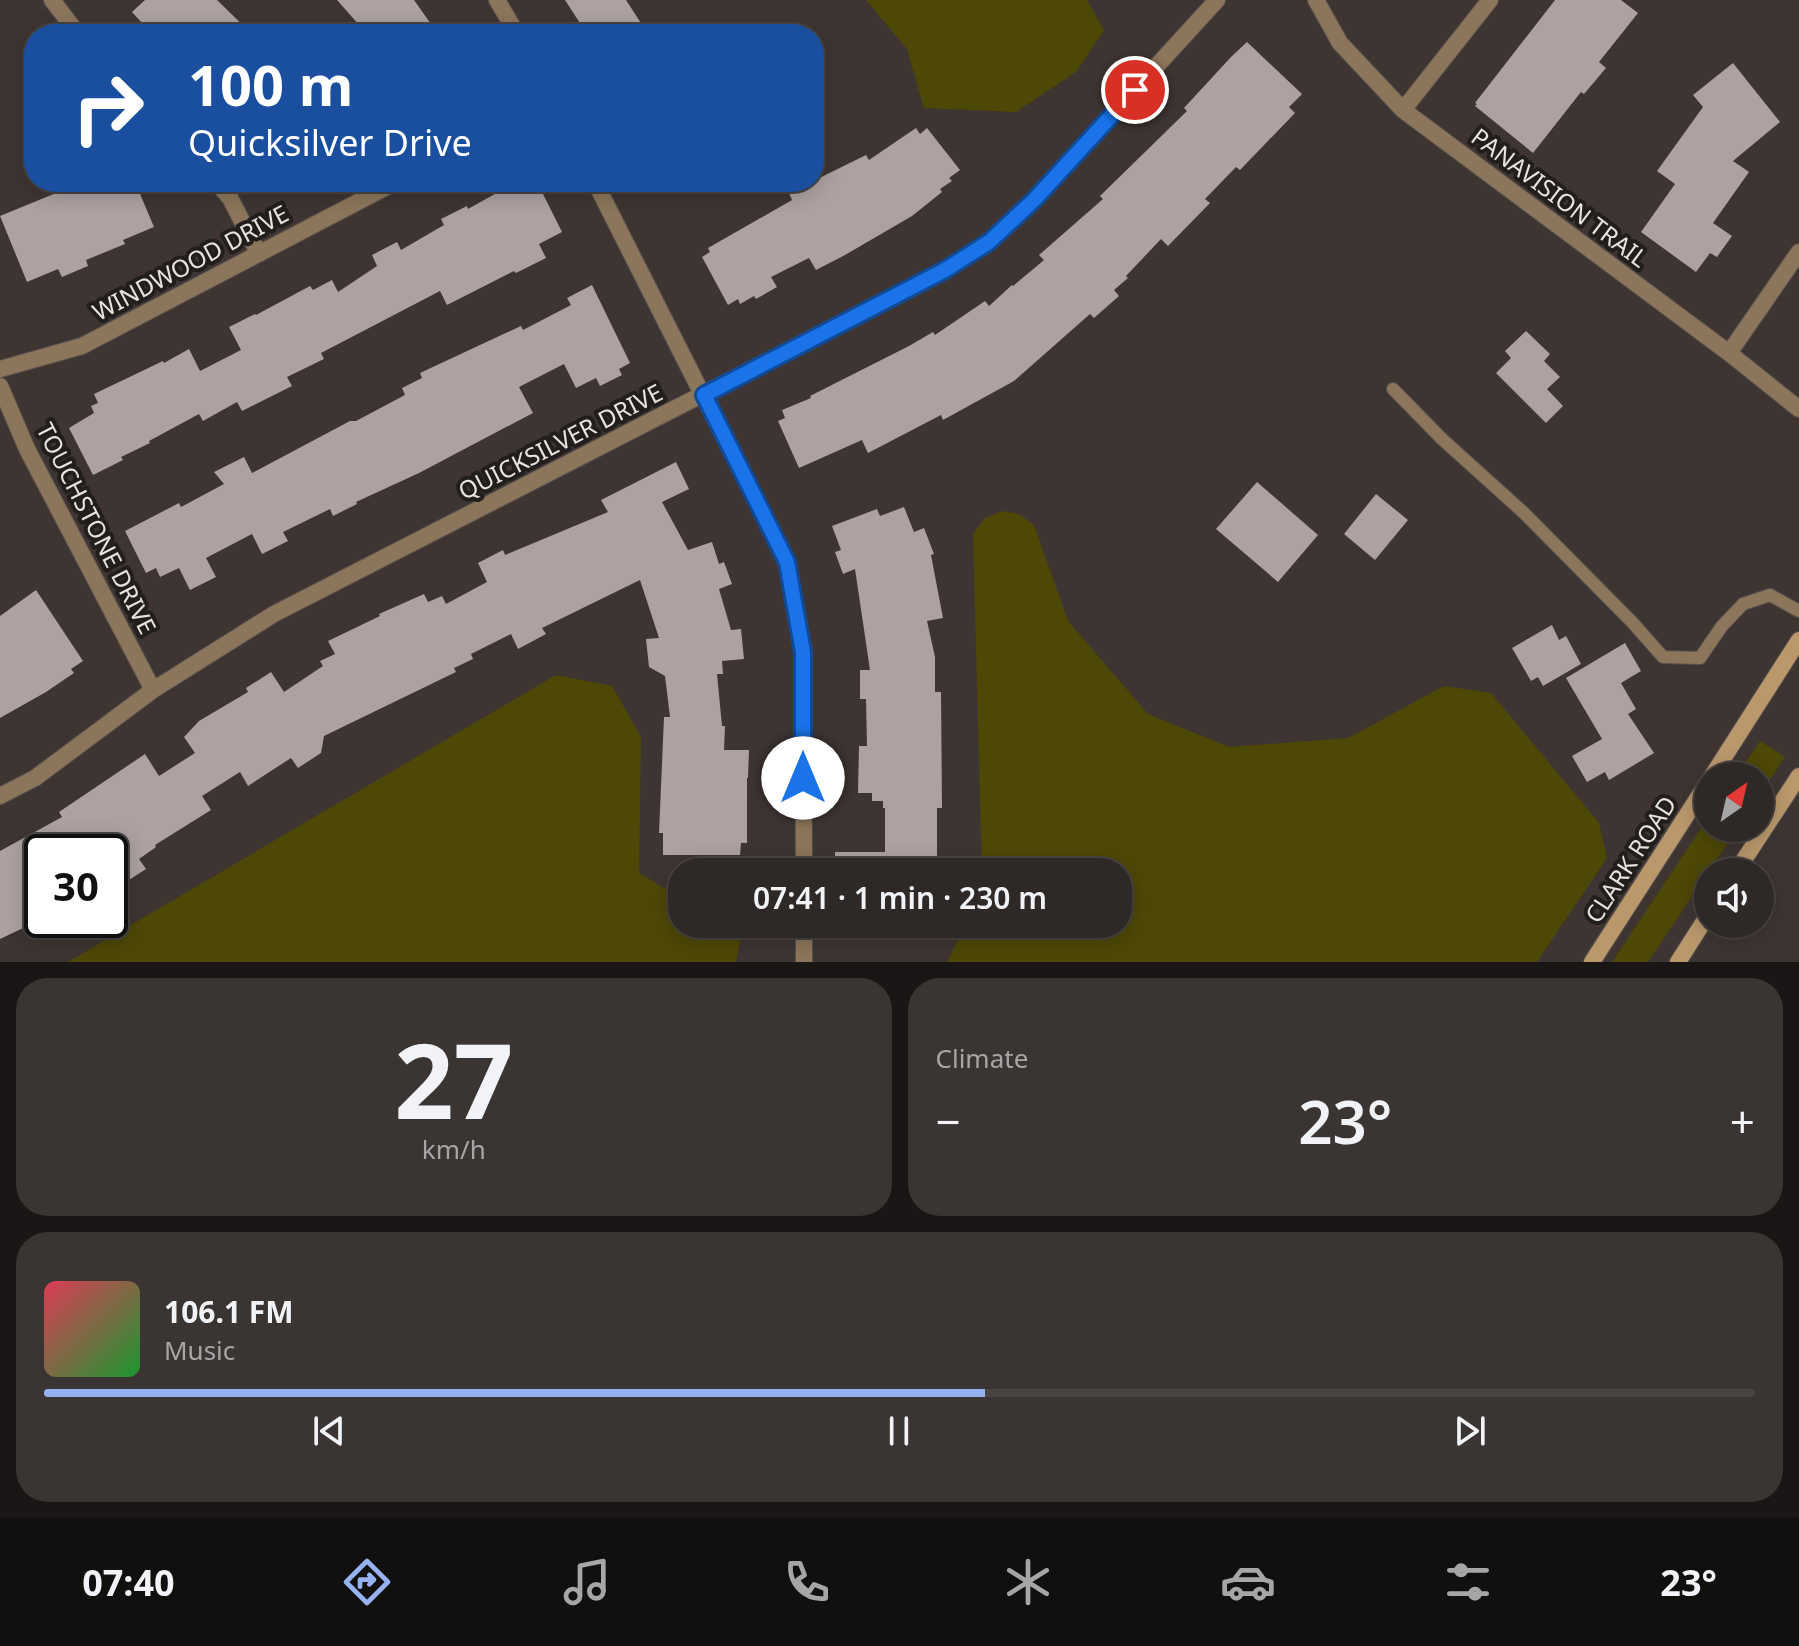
<!DOCTYPE html>
<html lang="en">
<head>
<meta charset="utf-8">
<style>
	:root { --surface:#2e2826; --page:#3a3432; --text:#f1f3f6; --muted:#a7a6a7; --line:#494443; --accent:#95b2f1 }
	body { margin:0; font-family:"Noto Sans",sans-serif; background:var(--page); color:var(--text); height:100vh; display:flex; flex-direction:column; font-size:30px; white-space:nowrap }
	* { box-sizing:border-box; margin:0 }
	p { font-size:26px; color:var(--muted) }
	.icon { flex:none; width:44px; height:44px; fill:none; stroke:currentColor; stroke-width:2; stroke-linecap:round; stroke-linejoin:round }
	.map { position:relative; height:962px; overflow:hidden }
	.panel { display:flex; flex-direction:column; gap:16px; padding:16px; background:#191615; flex:1 }
	.panel>* { flex:none }
	.top-card { position:absolute; left:24px; top:24px; width:800px; height:168px; border-radius:32px; box-shadow:0 4px 20px #0003,0 0 0 2px var(--line); background:#1a4fa0; color:#fff; overflow:hidden }
	.needle { width:52px; rotate:34deg }
	.buttons { position:absolute; left:1694px; top:762px; display:grid; gap:16px }
	.buttons a { display:grid; place-items:center; width:80px; height:80px; border-radius:50%; background:var(--surface); box-shadow:0 4px 20px #0003,0 0 0 2px var(--line); font-size:40px }
	.speed { position:absolute; left:24px; top:834px; display:flex; gap:16px; font-size:40px; font-weight:700; text-align:center }
	.speed>* { display:grid; place-content:center; width:104px; height:104px; border-radius:50%; background:var(--surface); box-shadow:0 4px 20px #0003,0 0 0 2px var(--line); line-height:1 }
	.speed .limit { border:4px solid #111; border-radius:12px; background:#fff; color:#111 }
	.pin { position:absolute; display:grid; place-items:center; width:68px; height:68px; color:#fff; margin:-34px; border:4px solid #fff; border-radius:50%; box-shadow:0 2px 8px #0007 }
	.me { position:absolute; width:88px; margin:-44px; rotate:0deg; stroke-linejoin:round; filter:drop-shadow(0 0 6px #0008) }
	.turn { display:flex; align-items:center; gap:28px; height:168px; padding:0 32px; font-size:36px }
	.turn .icon { width:104px; height:104px; stroke-width:2.5 }
	.turn b { display:block; font-size:56px; line-height:68px }
	.big { font-size:60px; font-weight:600; line-height:1.1 }
	.panel .tile { flex:1; display:flex; flex-direction:column; justify-content:center; gap:12px; min-width:0; padding:0 28px; border-radius:32px; background:var(--page) }
	.panel .dial { align-items:center; gap:0 }
	.dial b { font-size:104px; line-height:1 }
	.song { display:flex; align-items:center; gap:24px }
	.cover { width:96px; height:96px; border-radius:12px; background:linear-gradient(135deg,hsl(350 70% 55%),hsl(130 70% 35%)) }
	.played { height:8px; border-radius:4px; background:linear-gradient(90deg,var(--accent) 55%,var(--line) 55%) }
	.keys { display:flex; justify-content:space-around; direction:ltr }
	.heat { display:flex; justify-content:space-between; align-items:center; font-size:44px; direction:ltr }
	.panel .tiles { flex:1; display:grid; gap:16px; grid-template-columns:1fr 1fr }
	.tile:last-child { grid-column:span 2 }
	.trip { position:absolute; left:668px; top:858px; width:464px; height:80px; border-radius:32px; background:var(--surface); box-shadow:0 4px 20px #0003,0 0 0 2px var(--line); font-weight:600; line-height:80px; text-align:center }
	.menu { display:flex; height:128px; justify-content:space-around; align-items:center; background:#12100f; color:var(--muted) }
	.menu .icon { width:56px; height:56px }
	.menu .selected { color:var(--accent) }
	.menu b { font-size:36px; color:var(--text) }
	.map>svg:first-child { display:block }
</style>
</head>
<body>
<div class="map">
<svg width="1799" height="962" viewBox="0 0 1799 962">
	<rect width="100%" height="100%" fill="#3e3532"/>
	<path fill="#4d4806" d="M866,0H1087L1104,30L1076,72L1016,112L924,108L907,49Z
		M1002,511L1019,514L1034,525L1068,621L1148,714L1229,747L1348,738L1444,686L1491,693L1599,823L1607,858L1537,962H947L966,924H1118V872H982L973,534L985,518Z
		M556,675L612,686L641,737L639,873L682,899V924H723L741,935L736,962H68Z
		M1760,741L1785,757L1760,795V776H1736Z
		M1708,818V828H1738L1648,962H1612Z"/>
	<path fill="#ada1a2" d="M145,0H217L252,34H152L132,12Z
		M337,0H414L438,34H367Z
		M565,0H626L648,34H587Z
		M1555,0H1621L1638,13L1599,62L1606,68L1584,94L1581,92L1533,153L1475,106L1477,104L1475,103Z
		M1247,42L1302,94L1289,107L1295,113L1240,170L1236,167L1205,199L1210,203L1168,246L1161,239L1126,276L1128,278L1114,290L1119,296L1094,318L1090,314L1014,381L943,420L941,415L868,453L862,440L799,468L778,421L785,418L782,410L811,398L810,396L909,346L933,332L935,335L985,301L989,306L1012,285L1013,286L1044,260L1039,255L1103,199L1100,196L1187,111L1184,108L1231,57Z
		M1733,63L1780,122L1733,161L1749,172L1713,223L1732,236L1717,257L1710,253L1696,272L1641,232L1675,184L1657,171L1703,107L1693,95Z
		M916,128L920,134L927,128L960,170L949,178L952,181L940,189L942,192L912,216L845,255L816,270L809,258L771,277L777,287L756,299L754,296L740,304L738,299L728,305L702,257L710,252L708,248L792,200L789,193L866,155L869,160Z
		M83,182L87,184L93,182H135L154,227L123,240L125,244L86,260L88,266L62,277L58,269L27,282L0,216Z
		M516,182H537L562,232L539,244L546,258L516,273L514,271L447,305L440,291L321,353L324,359L287,377L292,386L242,411L237,402L203,421L199,414L149,441L150,443L121,457L123,460L93,475L69,428L94,413L91,406L98,403L94,394L163,361L164,363L189,349L200,371L241,350L229,327L255,314L256,315L310,286L313,290L332,280L338,292L377,266L372,255L397,242L401,250L444,225L441,219L467,206L468,209Z
		M592,285L630,363L619,369L622,375L600,386L596,378L576,388L564,364L519,387L533,413L419,473L356,502L357,504L333,516L330,509L283,532L288,541L262,554L252,534L206,558L216,577L190,590L179,568L160,577L156,568L146,573L125,531L179,503L181,507L224,484L214,472L244,457L252,473L350,421H356L405,395L402,388L422,378L420,373L521,326L523,330L571,305L567,298Z
		M1526,331L1550,354L1544,361L1560,377L1547,389L1563,406L1546,423L1496,373L1511,358L1505,351Z
		M676,462L689,489L662,502L688,550L712,542L719,564L724,562L732,584L719,589L731,630L741,629L744,659L722,661L723,674H717L722,726H725L724,750H749L748,778H747V843H741L740,855H663V833H659L664,717H670L665,676L649,667L646,639L659,638L640,580L542,628L546,634L518,649L511,634L471,654L473,659L454,668L456,672L324,736L321,753L298,768L291,758L248,786L240,772L202,796L211,810L155,845L156,847L139,859L146,869L129,880L122,871L110,878V852H42V919L0,939V851L62,817L59,812L145,754L159,776L195,753L184,737L199,721L248,692L246,688L271,672L284,692L323,666L320,661L335,654L328,641L380,616L379,614L424,594L428,602L442,596L446,604L487,582L478,563L503,550L505,555L608,512L601,500Z
		M1257,482L1318,535L1278,582L1216,529Z
		M1376,494L1408,520L1375,560L1344,534Z
		M904,507L914,532L924,528L934,554L931,555L943,618L927,621L935,657V692H941L942,808H937V872H835V852H885V808H883V801H872V793H858L859,746H867L866,699H860V670H870L855,569L843,574L835,552L841,550L832,526L877,509L880,516Z
		M36,590L83,661L71,669L74,673L46,692L0,718V616Z
		M1552,625L1559,640L1566,636L1581,664L1543,686L1538,677L1531,681L1512,648Z
		M1625,643L1641,671L1621,683L1636,709L1628,714L1654,753L1609,780L1605,772L1587,782L1572,756L1602,739L1566,678Z"/>
	<g fill="none" stroke-linecap="round" stroke-linejoin="round">
		<g stroke="#59514e" stroke-width="14">
			<path id="service" d="M1393,389L1442,439L1523,512L1632,622L1663,657L1700,658L1722,626L1743,604L1770,595L1799,611"/>
		</g>
		<g stroke="#59514e" stroke-width="18">
			<path id="minor" d="M52,0L78,34
				M497,0L517,34
				M1316,0L1340,43L1403,110L1729,353L1799,409
				M1403,110L1490,0
				M216,182L230,198L259,254
				M595,182L787,562L803,652L804,872
				M1729,353L1799,252
				M0,369L82,346L396,182
				M0,386L27,449L153,690
				M0,796L35,778L153,690L274,614L945,270L989,242L1034,200L1217,0
				M804,924V962"/>
		</g>
		<g stroke="#59514e" stroke-width="18">
			<path id="secondary" d="M1712,776L1799,640
				M1736,872L1799,776
				M1592,962L1708,782
				M1678,962L1708,915"/>
		</g>
		<use href="#service" stroke="#8b765b" stroke-width="12"/>
		<use href="#minor" stroke="#8b765b" stroke-width="16"/>
		<use href="#secondary" stroke="#ba986c" stroke-width="16"/>
	</g>
	<g fill="none" stroke-linecap="round" stroke-linejoin="round">
		<g stroke="#114b97" stroke-width="20">
			<path id="route" d="M803,778V652L787,562L704,395L945,270L989,242L1034,200L1135,90"/>
		</g>
		<use href="#route" stroke="#1a73e8" stroke-width="14"/>
	</g>
	<g text-anchor="middle" dominant-baseline="central" stroke-width="8" stroke-linejoin="round" paint-order="stroke">
		<g font-size="24" fill="#e9e3e0" stroke="#221e1c">
			<text transform="translate(1560 197) rotate(37)">PANAVISION TRAIL</text>
			<text transform="translate(190 262) rotate(-28)">WINDWOOD DRIVE</text>
			<text transform="translate(560 441) rotate(-27)">QUICKSILVER DRIVE</text>
			<text transform="translate(97 528) rotate(63)">TOUCHSTONE DRIVE</text>
			<text transform="translate(1630 859) rotate(-57)">CLARK ROAD</text>
		</g>
	</g>
</svg>
<div class="buttons">
<a><svg class="needle" viewBox="-14 -14 28 28"><path d="M0-13l5 13h-10z" fill="#e53935"/><path d="M0 13l5-13h-10z" fill="#a7a6a7"/></svg></a>
<a><svg class="icon" aria-label="sound" viewBox="0 0 24 24"><path d="M4 9h4l5-4v14l-5-4H4zM17 9q2 3 0 6"/></svg></a>
</div>
<div class="speed"><div class="limit">30</div></div>
<div class="pin" style="left:1135px;top:90px;background:#d93025"><svg class="icon" aria-label="arrive" viewBox="0 0 24 24"><path d="M6 21V4h12l-3 4 3 4H6"/></svg></div>
<svg class="me" style="left:803px;top:778px" viewBox="-20 -20 40 40"><circle r="19" fill="#fff"/><path d="M0-13L10 11 0 6-10 11z" fill="#1a73e8"/></svg>
<div class="trip">07:41 · 1 min · 230 m</div>
<div class="top-card">
<div class="turn"><svg class="icon" aria-label="right" viewBox="0 0 24 24"><path d="M7 20v-9h11M14 6l5 5-5 5"/></svg><div><b>100 m</b>Quicksilver Drive</div></div>
</div>
</div>
<section class="panel">
<div class="tiles">
<div class="tile dial"><b>27</b><p>km/h</p></div>
<div class="tile"><p>Climate</p>
<div class="heat"><a>−</a><b class="big">23°</b><a>+</a></div>
</div>
<div class="tile">
<div class="song"><i class="cover"></i><div><b>106.1 FM</b><p>Music</p></div></div>
<div class="played"></div>
<div class="keys"><svg class="icon" aria-label="previous" viewBox="0 0 24 24"><path d="M18 5L8 12l10 7zM5 5v14"/></svg><svg class="icon" aria-label="pause" viewBox="0 0 24 24"><path d="M8 5v14M16 5v14"/></svg><svg class="icon" aria-label="next" viewBox="0 0 24 24"><path d="M6 5l10 7-10 7zM19 5v14"/></svg></div>
</div>
</div>
</section>
<nav class="menu">
<b>07:40</b>
<svg class="icon selected" aria-label="directions" viewBox="0 0 24 24"><path d="M12 3l9 9-9 9-9-9zM9 14v-3h6M13 9l2 2-2 2"/></svg>
<svg class="icon" aria-label="music" viewBox="0 0 24 24"><path d="M9 18V5l10-2v13"/><circle cx="6" cy="18" r="3"/><circle cx="16" cy="16" r="3"/></svg>
<svg class="icon" aria-label="phone" viewBox="0 0 24 24"><path d="M5 4h4l2 5-3 2q2 4 5 5l2-3 5 2v4C11 20 4 13 5 4z"/></svg>
<svg class="icon" aria-label="climate" viewBox="0 0 24 24"><path d="M12 3v18M4 7l16 10M4 17L20 7"/></svg>
<svg class="icon" aria-label="car" viewBox="0 0 24 24"><path d="M5 17H2v-5l4-1 3-4h7l3 4 3 1v5h-3M9 17h6M6 11h13"/><circle cx="7" cy="17" r="2"/><circle cx="17" cy="17" r="2"/></svg>
<svg class="icon" aria-label="filters" viewBox="0 0 24 24"><path d="M4 7h16M4 17h16"/><circle cx="9" cy="7" r="2"/><circle cx="15" cy="17" r="2"/></svg>
<b>23°</b>
</nav>
</body>
</html>
